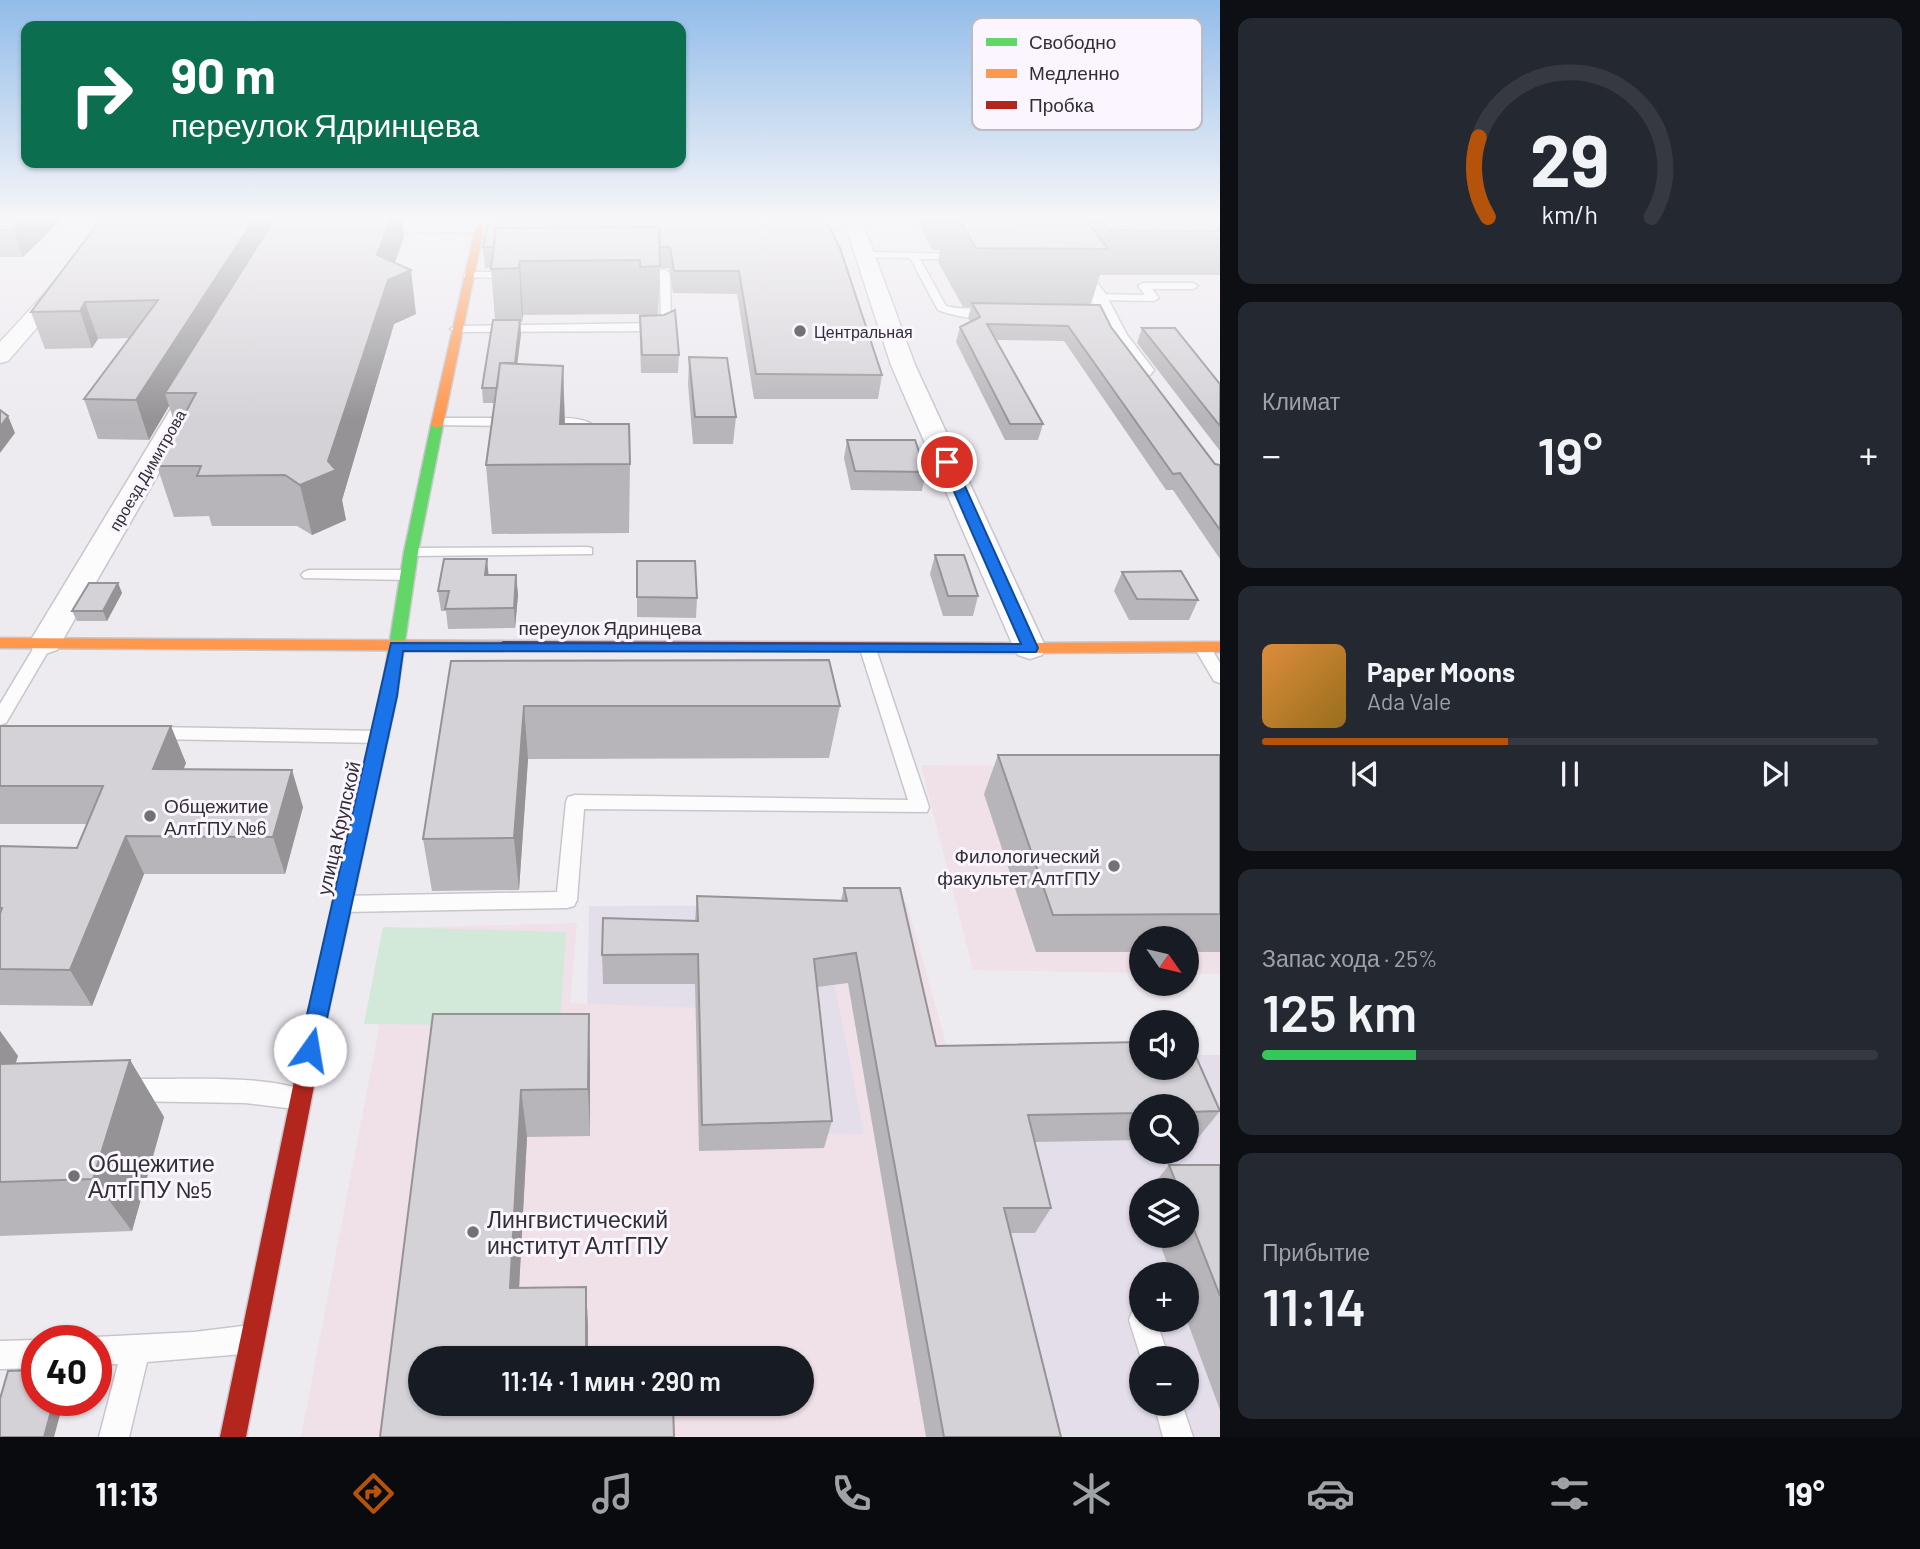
<!DOCTYPE html>
<html lang="ru">
<head>
<meta charset="utf-8">
<style>
	:root { --surface:#171b24; --page:#242831; --text:#f1f3f6; --muted:#9ea1a6; --line:#363941; --accent:#b45309 }
	body { margin:0; font-family:Barlow,sans-serif; background:var(--page); color:var(--text); height:100vh; display:flex; flex-direction:column; font-size:26px; white-space:nowrap }
	* { box-sizing:border-box; margin:0 }
	p { font-size:23px; color:var(--muted) }
	.icon { flex:none; width:38px; height:38px; fill:none; stroke:currentColor; stroke-width:2; stroke-linecap:round; stroke-linejoin:round }
	.map { position:relative; flex:1; overflow:hidden }
	.drawer { display:flex; flex-direction:column; gap:18px; padding:18px; background:#0d0f14; width:700px }
	.drawer>* { flex:none }
	.banner { position:absolute; left:21px; top:21px; width:665px; height:147px; border-radius:14px; box-shadow:0 2px 5px #0004; background:#0b6e4f; color:#fff; overflow:hidden }
	.needle { width:46px; rotate:124deg }
	.buttons { position:absolute; left:1129px; top:926px; display:grid; gap:14px }
	.buttons a { display:grid; place-items:center; width:70px; height:70px; border-radius:50%; background:var(--surface); box-shadow:0 2px 5px #0004; font-size:35px }
	.speed { position:absolute; left:21px; top:1325px; display:flex; gap:14px; font-size:35px; font-weight:700; text-align:center }
	.speed>* { display:grid; place-content:center; width:91px; height:91px; border-radius:50%; background:var(--surface); box-shadow:0 2px 5px #0004; line-height:1 }
	.speed .limit { border:10px solid #d22; background:#fff; color:#111 }
	.pin { position:absolute; display:grid; place-items:center; width:60px; height:60px; color:#fff; margin:-30px; border:4px solid #fff; border-radius:50%; box-shadow:0 2px 7px #0007 }
	.me { position:absolute; width:77px; margin:-38px; rotate:13deg; stroke-linejoin:round; filter:drop-shadow(0 0 5px #0008) }
	.turn { display:flex; align-items:center; gap:24px; height:147px; padding:0 35px; font-size:32px }
	.turn .icon { width:91px; height:91px; stroke-width:2.5 }
	.turn b { display:block; font-size:49px; line-height:60px }
	.big { font-size:52px; font-weight:600; line-height:1.1 }
	.drawer .widget { flex:1; display:flex; flex-direction:column; justify-content:center; gap:10px; min-width:0; padding:0 24px; border-radius:14px; background:var(--page) }
	.drawer .dial { align-items:center; gap:0 }
	.dial svg { height:182px; overflow:visible; fill:none; stroke:var(--line); stroke-width:7; stroke-linecap:round; text-anchor:middle }
	.dial text { fill:var(--text); stroke:none }
	.song { display:flex; align-items:center; gap:21px }
	.cover { width:84px; height:84px; border-radius:10px; background:linear-gradient(135deg,hsl(30 70% 55%),hsl(40 70% 35%)) }
	.played { height:7px; border-radius:4px; background:linear-gradient(90deg,var(--accent) 40%,var(--line) 40%) }
	.keys { display:flex; justify-content:space-around; direction:ltr }
	.heat { display:flex; justify-content:space-between; align-items:center; font-size:38px; direction:ltr }
	.charge { height:10px; border-radius:5px; background:linear-gradient(90deg,#34c759 25%,var(--line) 0) }
	.trip { position:absolute; left:408px; top:1346px; width:406px; height:70px; border-radius:35px; background:var(--surface); box-shadow:0 2px 5px #0004; font-weight:600; line-height:70px; text-align:center }
	.dock { display:flex; height:112px; justify-content:space-around; align-items:center; background:#090b0e; color:var(--muted) }
	.dock .icon { width:49px; height:49px }
	.dock .on { color:var(--accent) }
	.dock b { font-size:32px; color:var(--text) }
	main { display:flex; flex:1; min-height:0 }
	.map>svg:first-child { display:block }
</style>
</head>
<body>
<main>
<div class="map">
<svg width="1220" height="1437" viewBox="0 0 1220 1437">
	<rect width="100%" height="100%" fill="#edeaf0"/>
	<path fill="#e4deeb" fill-rule="evenodd" d="M905,905L940,1056L1186,1068L1187,1055H1220V1437H854L819,1182H584L589,906ZM1141,1106H1186V1152H1141ZM1141,1190H1186V1236H1141ZM1141,1274H1186V1320H1141ZM1141,1358H1186V1404H1141Z"/>
	<path fill="#f0e0e7" fill-rule="evenodd" d="M921,765L1220,769V974H1187L1186,938H1141V973L973,970Z
		M818,900L906,901L1056,1437H301L398,928L577,923L570,1003L700,1008L703,1133L864,1134ZM420,1358H802V1404H420Z"/>
	<path fill="#d2e8d9" d="M383,927L566,932L560,1026L364,1024Z"/>
	<g fill="none" stroke-linecap="round" stroke-linejoin="round">
		<g stroke="#c9c6cb" stroke-width="3">
			<path id="lane" d="M865,252L967,254L968,256L963,259H920L946,306C962,311 985,306 997,314C983,323 954,316 938,310L910,258L861,257L860,255Z
				M636,270H665L670,273L671,327L659,331L456,332L450,329L456,326L661,323L660,276L632,275L631,273Z
				M468,272H514L519,275L514,278L464,277L463,275Z
				M1143,283H1193L1198,286L1193,289H1152L1159,298L1154,301L1098,300L1093,297L1098,294L1145,295L1138,286Z
				M437,418H515L521,422L515,426L433,425V419Z
				M543,418C567,418 591,415 606,437L605,440H595C581,419 559,428 539,425V419Z
				M587,547L592,548V554L411,556L404,552L411,548Z
				M309,570H407L415,575L407,580L304,578L301,575L304,572Z
				M45,638L53,643L6,723L0,725V704L39,639Z
				M1202,642L1208,643L1220,663V683L1214,681L1194,647Z
				M868,644L876,649L929,807L927,812L584,809L577,900L574,906L567,908L342,912L335,910L332,904L335,898L342,896L557,892L566,802L568,797L575,795L908,800L860,649Z
				M152,727L380,731L389,737L380,743L152,739L143,733Z
				M124,1079C171,1080 262,1074 303,1090L307,1098L303,1106L295,1109L245,1103L124,1101L116,1098L112,1090L116,1082Z
				M1141,1307V1320H1156L1169,1358H1141L1129,1320L1133,1310Z
				M243,1326L253,1330L257,1340L253,1350L243,1354L147,1362L129,1437H99L118,1364L96,1365V1340H88L96,1337L194,1332Z
				M37,1340V1368L0,1369V1341Z
				M1154,1404H1182L1193,1437H1163Z"/>
		</g>
		<g stroke="#c9c6cb" stroke-width="3">
			<path id="street" d="M843,218H861L915,365L1046,648L1042,655L1030,659L1018,655L1014,648L891,365Z
				M1028,218H1047L1105,293L1127,335L1154,370L1150,375H1134L1105,336L1088,298Z
				M222,219L516,221L525,227L516,233L215,229L213,225L215,221Z
				M65,277L75,283L72,287L8,361L0,363V342L58,279Z
				M198,377L207,379L210,384L61,643L57,650L45,654L33,650L29,643L186,384L189,379Z"/>
		</g>
		<g stroke="#c9c6cb" stroke-width="3">
			<path id="fast" d="M437,422L443,425L418,552L397,696L327,1019L324,1025L317,1028L310,1025L307,1019L381,696L404,552L431,425Z"/>
		</g>
		<g stroke="#c9c6cb" stroke-width="3">
			<path id="slow" d="M480,224L484,227L443,425L437,428L431,425L476,227Z
				M0,638L503,641L510,646L503,651L0,648Z
				M1220,642V652L1021,653L1014,648L1021,643Z"/>
		</g>
		<g stroke="#c9c6cb" stroke-width="3">
			<path id="jam" d="M503,641L1021,643L1028,648L1021,653L498,649L496,646Z
				M317,1010L324,1013L327,1019L246,1437H220L307,1019L310,1013Z"/>
		</g>
		<use href="#lane" fill="#fcfcfd" fill-rule="evenodd"/>
		<use href="#street" fill="#fcfcfd" fill-rule="evenodd"/>
		<use href="#fast" fill="#63d668" fill-rule="evenodd"/>
		<use href="#slow" fill="#ff974d" fill-rule="evenodd"/>
		<use href="#jam" fill="#b3261e" fill-rule="evenodd"/>
	</g>
	<path fill="#b7b5b9" d="M0,218H269L270,226L275,218H402L404,237L395,263L416,314L394,324L342,500L346,520L312,535L297,526H212L209,516L174,517L157,466L177,430L169,406L149,440L98,439L84,399L130,338L98,339L92,348L45,349L31,312L102,219H62L23,257H0Z
		M825,218L882,375L878,399H754L737,294L673,293L669,268H660L658,315L679,355L678,373H641L639,314L523,315L522,322H520L521,334L517,364L563,366L565,424L630,464L629,533L492,534L486,465L495,403H483L482,388L495,320L491,268H485L483,247Z
		M916,218H1220V275H1100L1091,304L1111,327L1215,464L1220,465V559L1173,490H1166L1064,341L996,340L1043,424L1038,440H1005L956,342L960,327L970,321L968,318L971,307H963L938,262L940,250H932Z
		M1142,328L1220,384V451L1137,343Z
		M689,357L736,417L733,444H693L688,384Z
		M847,440L926,472L922,491L851,490L844,458Z
		M935,555L978,596L973,616H943L930,574Z
		M637,561L697,598L696,618L637,617Z
		M1122,572L1198,600L1189,620H1129L1114,591Z
		M488,575H516L518,595L515,628L448,629L446,611H441L438,591Z
		M118,583L122,593L107,621H77L72,611Z
		M451,661L840,706L829,758L528,759L519,890L432,891L423,839Z
		M0,726L186,763L183,769L303,807L285,874H144L92,1006L0,1005V846L77,848L87,824H0Z
		M998,755H1220V952H1186V938H1141V952H1036L984,794Z
		M844,888L936,1046L1220,1111L1198,1138L1186,1139V1106H1141V1140L1035,1142L1051,1208L1035,1233H1011L1061,1437H926L848,983L817,987L832,1121L824,1148L699,1151L695,984H603L602,955L695,921L697,896L841,900Z
		M433,1014H589L590,1136L527,1137L519,1288L586,1287L588,1327L420,1358L380,1437Z
		M0,1031L18,1056L16,1063L130,1060L164,1117L132,1231L0,1236Z
		M1169,1165H1220V1410L1186,1318V1274H1171L1157,1236H1186V1190H1149Z"/>
	<path fill="#959396" d="M26,218H62V219L23,257L13,230Z
		M255,218H269L272,236L165,393L169,406L149,440L136,400Z
		M391,218H402L404,237L389,279L411,270L416,314L394,324L342,500L346,520L312,535L300,485L328,461L377,255Z
		M520,261L523,315L522,322L519,268Z
		M85,302L98,339L92,348L80,311Z
		M520,320L521,334L515,382L514,367Z
		M563,366L565,432L560,424Z
		M8,416L15,433L0,453V427Z
		M487,559L489,579L485,575Z
		M516,575L518,595L515,628L514,608Z
		M118,583L122,593L107,621L103,611Z
		M524,706L528,759L519,890L514,838Z
		M171,726L186,763L169,807L153,769Z
		M292,770L303,807L285,874L273,837Z
		M126,836L144,874L92,1006L70,970Z
		M589,1014L590,1063V1136L588,1089Z
		M0,1031L18,1056L0,1104Z
		M130,1060L164,1117L132,1231L93,1179Z
		M521,1090L527,1137L517,1327L510,1288Z
		M586,1287L588,1327V1358H586Z
		M54,1400H64L54,1437H44Z"/>
	<path fill="#d5d2d7" stroke="#959396" stroke-width="2" d="M0,218H26L13,230H0Z
		M102,218H255L136,400L84,399L158,300L85,302L80,311L31,312Z
		M275,218H391L377,255L411,270L388,280L328,461L336,470L300,485L285,475L197,476L201,466H157L196,393H165Z
		M489,218H825L840,248L882,375L756,374L739,271H674L670,247H660L659,227L496,228L494,247H483Z
		M958,218H1084L1108,249L976,248Z
		M1098,218H1220V231L1109,230Z
		M659,227L660,266L640,267V260L520,261L519,268L491,269L496,228Z
		M972,303L1100,305L1111,327L1215,464L1220,465V530L1180,473L1173,474L1068,326L987,324L1043,424H1010L960,327L980,317Z
		M675,310L679,355H642L640,316L664,315Z
		M493,320H520L515,363H500L497,388H482Z
		M1142,328H1175L1220,384V426Z
		M689,357L727,358L736,417H695Z
		M500,363L563,366L560,424H629L630,464L486,465Z
		M0,410L8,416L0,427Z
		M847,440H915L926,472L855,471Z
		M935,555H964L978,596H948Z
		M444,559H487L485,575H516L514,608L445,609L449,591H438Z
		M637,561H695L697,598L637,597Z
		M1181,571L1198,600L1137,599L1122,572Z
		M89,583H118L103,611H72Z
		M829,660L840,706H524L514,838L423,839L451,661Z
		M0,726H171L153,769L292,770L273,837L126,836L70,970L0,969V914L2,908H0V846L77,848L103,786H0Z
		M998,755H1220V914L1053,915Z
		M844,888H900L936,1046L1141,1042V1068H1186V1041H1189L1220,1111L1186,1112V1106H1141V1113L1028,1115L1051,1208H1004L1061,1437H944L856,953L814,959L832,1121L702,1125L698,954L602,955L603,918L698,921L697,896L847,901Z
		M433,1014H589L588,1089L521,1090L510,1288L586,1287V1358H420V1404H673L674,1437H380Z
		M130,1060L93,1179L0,1182V1064Z
		M1169,1165H1220V1296L1186,1209V1190H1179Z
		M37,1370V1400H54L44,1437H0V1399L8,1371Z"/>
	<linearGradient id="sky" x2="0" y2="1"><stop stop-color="#92bce9"/><stop offset="0.52" stop-color="#f7f6f8"/><stop offset="1" stop-color="#f7f6f8" stop-opacity="0"/></linearGradient>
	<rect width="1220" height="420" fill="url(#sky)"/>
	<path fill="#1a73e8" stroke="#114b97" stroke-width="2" d="M947,459L954,462L1038,648L1036,652L403,651L397,696L320,1050L317,1057L310,1059L302,1057L299,1050L391,643L1021,644L941,462Z"/>
	<g fill="#737076" stroke="#faf5ff" stroke-width="2.5">
		<circle cx="800" cy="331" r="7"/>
		<circle cx="150" cy="816" r="7"/>
		<circle cx="1114" cy="866" r="7"/>
		<circle cx="74" cy="1176" r="7"/>
		<circle cx="473" cy="1232" r="7"/>
	</g>
	<g text-anchor="middle" dominant-baseline="central" stroke-width="6" stroke-linejoin="round" paint-order="stroke">
		<g font-size="16" fill="#322f34" stroke="#faf5ff" text-anchor="start">
			<text x="814" y="331">Центральная</text>
		</g>
		<g font-size="16" fill="#322f34" stroke="#faf5ff">
			<text transform="translate(147 470) rotate(-60)">проезд Димитрова</text>
		</g>
		<g font-size="19" fill="#322f34" stroke="#faf5ff">
			<text x="610" y="627">переулок Ядринцева</text>
			<text transform="translate(338 828) rotate(-77)">улица Крупской</text>
		</g>
		<g font-size="19" fill="#322f34" stroke="#faf5ff" text-anchor="start">
			<text x="164" y="805">Общежитие<tspan x="164" dy="22">АлтГПУ №6</tspan></text>
			<text x="1100" y="855" text-anchor="end">Филологический<tspan x="1100" dy="22">факультет АлтГПУ</tspan></text>
		</g>
		<g font-size="23" fill="#322f34" stroke="#faf5ff" text-anchor="start">
			<text x="88" y="1163">Общежитие<tspan x="88" dy="26">АлтГПУ №5</tspan></text>
			<text x="487" y="1219">Лингвистический<tspan x="487" dy="26">институт АлтГПУ</tspan></text>
		</g>
	</g>
	<rect x="972" y="18" width="230" height="112" rx="10" fill="#faf5ff" stroke="#bebac2" stroke-width="2"/>
	<rect x="986" y="38" width="31" height="8" fill="#63d668"/>
	<rect x="986" y="69" width="31" height="9" fill="#ff974d"/>
	<rect x="986" y="101" width="31" height="8" fill="#b3261e"/>
	<g font-size="19" fill="#322f34">
		<text x="1029" y="49">Свободно</text>
		<text x="1029" y="80">Медленно</text>
		<text x="1029" y="112">Пробка</text>
	</g>
</svg>
<div class="buttons">
<a><svg class="needle" viewBox="-14 -14 28 28"><path d="M0-13l5 13h-10z" fill="#e53935"/><path d="M0 13l5-13h-10z" fill="#9ea1a6"/></svg></a>
<a><svg class="icon" aria-label="sound" viewBox="0 0 24 24"><path d="M4 9h4l5-4v14l-5-4H4zM17 9q2 3 0 6"/></svg></a>
<a><svg class="icon" aria-label="search" viewBox="0 0 24 24"><circle cx="10" cy="10" r="6"/><path d="M15 15l6 6"/></svg></a>
<a><svg class="icon" aria-label="layers" viewBox="0 0 24 24"><path d="M12 4l9 5-9 5-9-5zM3 14l9 5 9-5"/></svg></a>
<a>+</a>
<a>−</a>
</div>
<div class="speed"><div class="limit">40</div></div>
<div class="pin" style="left:947px;top:462px;background:#d93025"><svg class="icon" aria-label="arrive" viewBox="0 0 24 24"><path d="M6 21V4h12l-3 4 3 4H6"/></svg></div>
<svg class="me" style="left:310px;top:1050px" viewBox="-20 -20 40 40"><circle r="19" fill="#fff"/><path d="M0-13L10 11 0 6-10 11z" fill="#1a73e8"/></svg>
<div class="trip">11:14 · 1 мин · 290 m</div>
<div class="banner">
<div class="turn"><svg class="icon" aria-label="right" viewBox="0 0 24 24"><path d="M7 20v-9h11M14 6l5 5-5 5"/></svg><div><b>90 m</b>переулок Ядринцева</div></div>
</div>
</div>
<section class="drawer">
<div class="widget dial"><svg viewBox="0 0 100 80">
<path d="M14 69A42 42 0 1 1 86 69"/>
<path d="M14 69A42 42 0 0 1 10 34" stroke="#b45309"/>
<text x="50" y="56" font-size="32" font-weight="700">29</text>
<text x="50" y="72" font-size="11">km/h</text>
</svg></div>
<div class="widget"><p>Климат</p>
<div class="heat"><a>−</a><b class="big">19°</b><a>+</a></div>
</div>
<div class="widget">
<div class="song"><i class="cover"></i><div><b>Paper Moons</b><p>Ada Vale</p></div></div>
<div class="played"></div>
<div class="keys"><svg class="icon" aria-label="previous" viewBox="0 0 24 24"><path d="M18 5L8 12l10 7zM5 5v14"/></svg><svg class="icon" aria-label="pause" viewBox="0 0 24 24"><path d="M8 5v14M16 5v14"/></svg><svg class="icon" aria-label="next" viewBox="0 0 24 24"><path d="M6 5l10 7-10 7zM19 5v14"/></svg></div>
</div>
<div class="widget"><p>Запас хода · 25%</p><b class="big">125 km</b><div class="charge"></div></div>
<div class="widget"><p>Прибытие</p><b class="big">11:14</b></div>
</section>
</main>
<nav class="dock">
<b>11:13</b>
<svg class="icon on" aria-label="directions" viewBox="0 0 24 24"><path d="M12 3l9 9-9 9-9-9zM9 14v-3h6M13 9l2 2-2 2"/></svg>
<svg class="icon" aria-label="music" viewBox="0 0 24 24"><path d="M9 18V5l10-2v13"/><circle cx="6" cy="18" r="3"/><circle cx="16" cy="16" r="3"/></svg>
<svg class="icon" aria-label="phone" viewBox="0 0 24 24"><path d="M5 4h4l2 5-3 2q2 4 5 5l2-3 5 2v4C11 20 4 13 5 4z"/></svg>
<svg class="icon" aria-label="climate" viewBox="0 0 24 24"><path d="M12 3v18M4 7l16 10M4 17L20 7"/></svg>
<svg class="icon" aria-label="car" viewBox="0 0 24 24"><path d="M5 17H2v-5l4-1 3-4h7l3 4 3 1v5h-3M9 17h6M6 11h13"/><circle cx="7" cy="17" r="2"/><circle cx="17" cy="17" r="2"/></svg>
<svg class="icon" aria-label="filters" viewBox="0 0 24 24"><path d="M4 7h16M4 17h16"/><circle cx="9" cy="7" r="2"/><circle cx="15" cy="17" r="2"/></svg>
<b>19°</b>
</nav>
</body>
</html>
